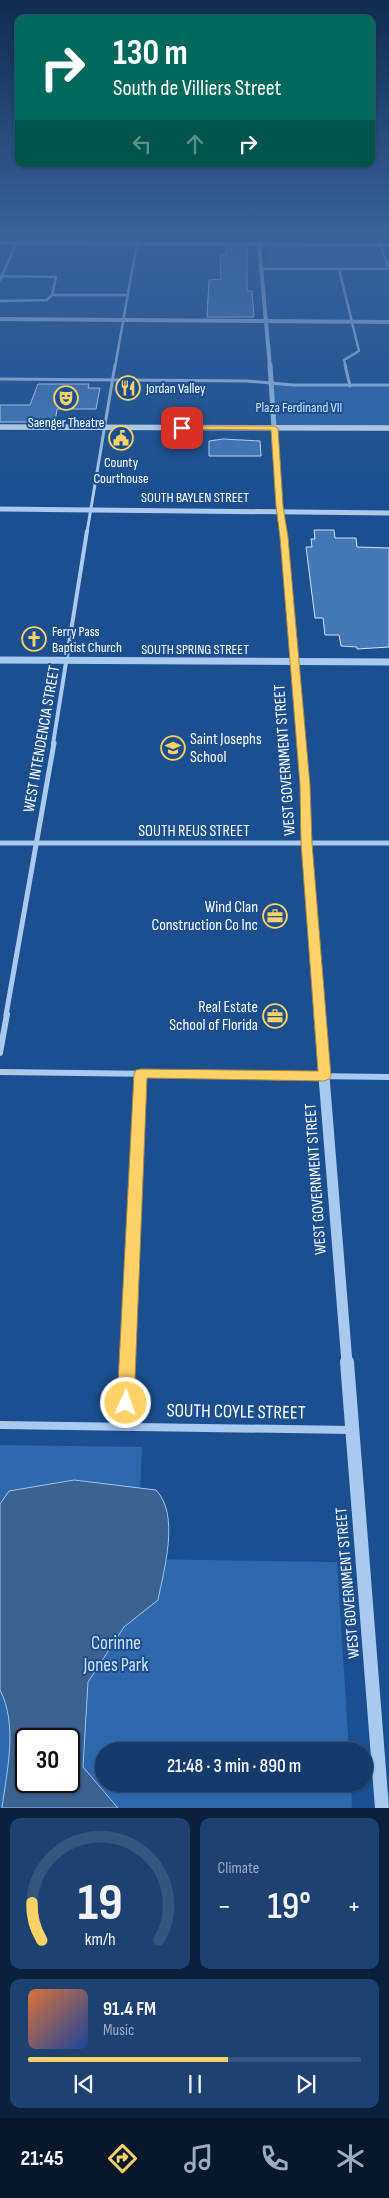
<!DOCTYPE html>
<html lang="en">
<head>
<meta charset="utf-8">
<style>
	:root { --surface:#143b6b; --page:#1d4271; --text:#f1f3f6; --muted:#9dadc1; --line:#33557e; --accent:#ffd166 }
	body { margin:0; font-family:"Sofia Sans Condensed",sans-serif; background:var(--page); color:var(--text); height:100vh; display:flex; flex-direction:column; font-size:19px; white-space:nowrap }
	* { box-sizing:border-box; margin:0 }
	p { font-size:16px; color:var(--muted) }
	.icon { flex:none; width:28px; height:28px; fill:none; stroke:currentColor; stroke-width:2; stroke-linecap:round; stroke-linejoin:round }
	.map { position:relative; height:1808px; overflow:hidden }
	.sheet { display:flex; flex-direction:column; gap:10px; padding:10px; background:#0b203b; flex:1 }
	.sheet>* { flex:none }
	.top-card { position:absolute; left:15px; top:15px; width:360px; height:152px; border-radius:10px; box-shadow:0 1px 4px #0004,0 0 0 1px var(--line); background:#00695c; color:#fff; overflow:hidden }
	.speed { position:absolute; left:15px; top:1728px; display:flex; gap:10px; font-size:25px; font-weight:700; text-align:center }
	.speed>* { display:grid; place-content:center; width:65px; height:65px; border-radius:50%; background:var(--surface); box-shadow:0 1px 4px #0004,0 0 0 1px var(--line); line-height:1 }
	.speed .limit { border:2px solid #111; border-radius:8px; background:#fff; color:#111 }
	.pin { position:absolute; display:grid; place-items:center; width:42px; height:42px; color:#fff; margin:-21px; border-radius:10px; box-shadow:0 2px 8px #0006 }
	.me { position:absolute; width:55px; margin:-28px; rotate:3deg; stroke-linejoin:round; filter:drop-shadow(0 0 4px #0008) }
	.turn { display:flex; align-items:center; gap:18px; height:105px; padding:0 15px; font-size:22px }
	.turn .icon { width:65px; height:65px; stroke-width:2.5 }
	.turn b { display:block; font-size:35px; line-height:42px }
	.lanes { display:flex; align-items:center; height:48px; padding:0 15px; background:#0003; justify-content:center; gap:25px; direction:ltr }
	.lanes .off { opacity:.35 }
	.big { font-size:38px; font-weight:600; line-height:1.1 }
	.sheet .widget { flex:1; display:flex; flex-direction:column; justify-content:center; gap:8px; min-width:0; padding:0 18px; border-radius:10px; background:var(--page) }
	.sheet .dial { align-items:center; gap:0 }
	.dial svg { height:130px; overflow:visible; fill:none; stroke:var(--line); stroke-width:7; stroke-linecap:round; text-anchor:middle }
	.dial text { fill:var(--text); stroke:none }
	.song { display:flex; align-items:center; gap:15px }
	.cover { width:60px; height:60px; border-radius:8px; background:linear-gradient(135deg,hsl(20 70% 55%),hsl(220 70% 35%)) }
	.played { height:5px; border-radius:2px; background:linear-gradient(90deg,var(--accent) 60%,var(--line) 60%) }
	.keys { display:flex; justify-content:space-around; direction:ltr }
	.heat { display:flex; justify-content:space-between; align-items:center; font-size:28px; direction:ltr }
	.sheet .tiles { flex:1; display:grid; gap:10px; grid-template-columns:1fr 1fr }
	.widget:last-child { grid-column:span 2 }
	.trip { position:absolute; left:95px; top:1742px; width:278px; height:50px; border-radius:25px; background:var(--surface); box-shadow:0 1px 4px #0004,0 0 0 1px var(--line); font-weight:600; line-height:50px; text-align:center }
	.tabs { display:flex; height:80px; justify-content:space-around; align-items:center; background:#08182b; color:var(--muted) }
	.tabs .icon { width:35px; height:35px }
	.tabs .on { color:var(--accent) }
	.tabs b { font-size:22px; color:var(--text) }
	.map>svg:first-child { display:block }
</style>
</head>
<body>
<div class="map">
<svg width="389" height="1808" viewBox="0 0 389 1808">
	<rect width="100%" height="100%" fill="#1b4f8f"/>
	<path fill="#2e69ad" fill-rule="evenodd" d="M267,247L378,248L385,268L270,269Z
		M271,383L293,385H389V428H274Z
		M0,1445L142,1447L137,1559L337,1562L349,1751H104V1784H351L352,1808H0ZM26,1739H69V1781H26Z"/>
	<path fill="#3c6290" stroke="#9cc4f0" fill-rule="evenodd" d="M74,1480L156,1490C180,1515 164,1569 158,1600L124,1627L88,1682L83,1767L118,1808H2C7,1770 18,1725 0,1690V1504L9,1491ZM26,1739H69V1781H26Z"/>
	<path fill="#4478b7" stroke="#cfe3fa" d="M226,248H247V291H252L254,317H207L209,280L221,279L220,255H226Z
		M38,384H89L88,388H100L96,409H57L55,422H0V405H30Z
		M223,439L260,441L261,456H209V441Z
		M314,530H334L335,538H356L357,547L389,548V647L357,649V647L341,646L339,635H325L323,618H315L306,547H312L311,539H315Z"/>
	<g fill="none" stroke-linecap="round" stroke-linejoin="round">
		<path stroke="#a9c9ee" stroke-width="2.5" d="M258,237L259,244
			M378,237L389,269
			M261,269H389
			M339,269L359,351L344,360L346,367
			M0,280L19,237
			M52,295H127
			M0,301L47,300L52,295L56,277L1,276
			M115,367L138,237"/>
		<path stroke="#a9c9ee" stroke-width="3" d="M345,365L350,386
			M0,379L247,381L293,385H389
			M87,532L115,365"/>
		<path stroke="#a9c9ee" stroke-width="4" d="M53,744L87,531"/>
		<path stroke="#a9c9ee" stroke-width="5" d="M0,843H389
			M6,1015L54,743"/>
		<path stroke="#a9c9ee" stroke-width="6" d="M0,1053L7,1014
			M0,1072L389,1077
			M128,1363L141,1074"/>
		<path stroke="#a9c9ee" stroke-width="8" d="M128,1362L126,1403L128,1427
			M0,1425L352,1430"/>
		<path stroke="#a9c9ee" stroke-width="4" d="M0,243L389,245
			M259,244L270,367
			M0,319L389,322"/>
		<path stroke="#a9c9ee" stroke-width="5" d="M270,365L279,506L283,532
			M0,509L389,513"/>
		<path stroke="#a9c9ee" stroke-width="7" d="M283,531L302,744
			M0,660L389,662"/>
		<path stroke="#a9c9ee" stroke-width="9" d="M301,743L305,785L306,843L320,1015"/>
		<path stroke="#a9c9ee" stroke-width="11" d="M319,1014L347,1363"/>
		<path stroke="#a9c9ee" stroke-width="14" d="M347,1362L382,1808"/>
		<path stroke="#d6e6fa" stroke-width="5.5" d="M0,427L389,428"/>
	</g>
	<linearGradient id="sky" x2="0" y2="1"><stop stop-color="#0f2b4f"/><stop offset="0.48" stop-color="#39639b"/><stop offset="1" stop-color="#39639b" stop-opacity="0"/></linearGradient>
	<rect width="389" height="490" fill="url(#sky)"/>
	<path fill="#ffd166" stroke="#a68842" d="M182,426H274L278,428L283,506L288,537L310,785L312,843L331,1076L329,1079L324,1081L147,1078L134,1403L131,1408L126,1410L120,1408L117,1403L134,1074L136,1070L141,1069L318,1071L301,843L300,785L280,537L276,506L271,430L180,429L179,428Z"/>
	<defs>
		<g id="restaurant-ring" transform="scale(1.25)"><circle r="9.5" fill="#1b4f8f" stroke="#ffd166" stroke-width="1.5"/><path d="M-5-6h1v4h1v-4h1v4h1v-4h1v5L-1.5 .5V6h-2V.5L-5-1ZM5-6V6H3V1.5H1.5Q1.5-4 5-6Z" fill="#ffd166"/></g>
		<g id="theatre-ring" transform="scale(1.25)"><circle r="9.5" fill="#1b4f8f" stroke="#ffd166" stroke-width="1.5"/><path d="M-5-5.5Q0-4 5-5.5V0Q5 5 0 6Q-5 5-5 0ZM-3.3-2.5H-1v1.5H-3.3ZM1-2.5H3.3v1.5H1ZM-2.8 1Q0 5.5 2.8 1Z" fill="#ffd166"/></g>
		<g id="civic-ring" transform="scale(1.25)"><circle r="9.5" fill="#1b4f8f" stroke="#ffd166" stroke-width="1.5"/><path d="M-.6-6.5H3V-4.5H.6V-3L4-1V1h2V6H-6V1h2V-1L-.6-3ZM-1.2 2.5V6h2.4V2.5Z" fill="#ffd166"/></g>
		<g id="church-ring" transform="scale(1.25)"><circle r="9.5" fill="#1b4f8f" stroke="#ffd166" stroke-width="1.5"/><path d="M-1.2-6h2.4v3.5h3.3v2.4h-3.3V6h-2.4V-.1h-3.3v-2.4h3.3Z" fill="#ffd166"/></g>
		<g id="school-ring" transform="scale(1.25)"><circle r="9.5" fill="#1b4f8f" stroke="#ffd166" stroke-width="1.5"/><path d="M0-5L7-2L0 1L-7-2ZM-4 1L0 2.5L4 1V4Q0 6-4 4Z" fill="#ffd166"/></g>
		<g id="office-ring" transform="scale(1.25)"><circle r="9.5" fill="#1b4f8f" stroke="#ffd166" stroke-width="1.5"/><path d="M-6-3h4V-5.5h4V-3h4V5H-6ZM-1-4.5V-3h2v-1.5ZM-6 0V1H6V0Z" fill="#ffd166"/></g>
	</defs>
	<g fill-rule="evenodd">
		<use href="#restaurant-ring" x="128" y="388"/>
		<use href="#theatre-ring" x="66" y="398"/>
		<use href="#civic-ring" x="121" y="438"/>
		<use href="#church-ring" x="34" y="639"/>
		<use href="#school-ring" x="173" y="748"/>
		<use href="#office-ring" x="275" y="916"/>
		<use href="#office-ring" x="275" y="1016"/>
	</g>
	<g text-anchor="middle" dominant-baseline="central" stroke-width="4" stroke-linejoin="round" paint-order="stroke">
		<g font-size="14" fill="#fff" stroke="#1b4f8f" text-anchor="start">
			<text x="146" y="388">Jordan Valley</text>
			<text x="66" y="422" text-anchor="middle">Saenger Theatre</text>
			<text x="121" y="462" text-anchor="middle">County<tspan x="121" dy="16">Courthouse</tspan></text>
			<text x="52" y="631">Ferry Pass<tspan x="52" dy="16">Baptist Church</tspan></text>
		</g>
		<g font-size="14" fill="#cfe3fa" stroke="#1b4f8f">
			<text x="299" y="407">Plaza Ferdinand VII</text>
		</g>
		<g font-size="14" fill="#fff" stroke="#1b4f8f">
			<text x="195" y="497">SOUTH BAYLEN STREET</text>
			<text x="195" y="649">SOUTH SPRING STREET</text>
		</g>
		<g font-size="16" fill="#fff" stroke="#1b4f8f">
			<text transform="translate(42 739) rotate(-80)">WEST INTENDENCIA STREET</text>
			<text transform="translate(285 760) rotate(-94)">WEST GOVERNMENT STREET</text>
			<text x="194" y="831">SOUTH REUS STREET</text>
			<text transform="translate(316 1179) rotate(-94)">WEST GOVERNMENT STREET</text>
			<text transform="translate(348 1583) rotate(-95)">WEST GOVERNMENT STREET</text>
		</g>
		<g font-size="16" fill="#fff" stroke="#1b4f8f" text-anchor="end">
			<text x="190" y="739" text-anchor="start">Saint Josephs<tspan x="190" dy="18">School</tspan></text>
			<text x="258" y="907">Wind Clan<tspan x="258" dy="18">Construction Co Inc</tspan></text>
			<text x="258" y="1007">Real Estate<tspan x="258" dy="18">School of Florida</tspan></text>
		</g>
		<g font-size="19" fill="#fff" stroke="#1b4f8f">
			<text transform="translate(236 1412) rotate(1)">SOUTH COYLE STREET</text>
		</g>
		<g font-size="19" fill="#cfe3fa" stroke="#1b4f8f">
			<text x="116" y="1643">Corinne<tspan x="116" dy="22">Jones Park</tspan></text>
		</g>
	</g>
</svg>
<div class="speed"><div class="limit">30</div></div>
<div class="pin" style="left:182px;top:428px;background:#d93025"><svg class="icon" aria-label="arrive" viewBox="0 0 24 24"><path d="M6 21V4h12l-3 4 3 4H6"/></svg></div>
<svg class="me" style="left:126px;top:1403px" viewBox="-20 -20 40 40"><circle r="17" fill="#ffd166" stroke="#fff" stroke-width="3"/><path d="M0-11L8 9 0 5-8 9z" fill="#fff"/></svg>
<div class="trip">21:48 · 3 min · 890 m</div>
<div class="top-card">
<div class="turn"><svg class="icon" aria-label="right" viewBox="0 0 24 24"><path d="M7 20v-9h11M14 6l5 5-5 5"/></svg><div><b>130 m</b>South de Villiers Street</div></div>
<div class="lanes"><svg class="icon off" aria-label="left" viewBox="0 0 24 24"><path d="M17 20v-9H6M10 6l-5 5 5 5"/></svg><svg class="icon off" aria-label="ahead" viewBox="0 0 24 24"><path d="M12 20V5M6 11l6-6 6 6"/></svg><svg class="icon" aria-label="right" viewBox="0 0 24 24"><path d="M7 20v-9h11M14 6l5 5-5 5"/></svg></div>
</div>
</div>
<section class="sheet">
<div class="tiles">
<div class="widget dial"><svg viewBox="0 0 100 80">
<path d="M14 69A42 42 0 1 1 86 69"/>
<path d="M14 69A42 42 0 0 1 8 46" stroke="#ffd166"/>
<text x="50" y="56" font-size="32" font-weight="700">19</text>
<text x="50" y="72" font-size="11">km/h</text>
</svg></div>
<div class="widget"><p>Climate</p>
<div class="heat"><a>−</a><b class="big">19°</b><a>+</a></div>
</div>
<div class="widget">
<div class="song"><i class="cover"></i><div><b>91.4 FM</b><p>Music</p></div></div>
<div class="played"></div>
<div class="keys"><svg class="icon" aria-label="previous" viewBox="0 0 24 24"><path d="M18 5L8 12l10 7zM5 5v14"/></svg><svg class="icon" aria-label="pause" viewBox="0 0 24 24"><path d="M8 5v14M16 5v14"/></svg><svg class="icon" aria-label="next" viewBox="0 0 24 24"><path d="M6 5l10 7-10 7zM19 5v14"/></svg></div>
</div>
</div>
</section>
<nav class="tabs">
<b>21:45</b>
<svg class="icon on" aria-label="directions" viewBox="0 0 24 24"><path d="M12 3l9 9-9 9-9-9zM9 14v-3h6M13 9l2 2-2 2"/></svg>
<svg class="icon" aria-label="music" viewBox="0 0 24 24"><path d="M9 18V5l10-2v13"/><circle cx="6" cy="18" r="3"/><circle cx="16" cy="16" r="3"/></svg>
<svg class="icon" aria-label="phone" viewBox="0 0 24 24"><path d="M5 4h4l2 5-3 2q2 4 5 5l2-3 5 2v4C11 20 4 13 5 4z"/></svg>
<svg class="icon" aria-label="climate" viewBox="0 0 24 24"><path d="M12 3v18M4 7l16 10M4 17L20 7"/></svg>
</nav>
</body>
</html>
